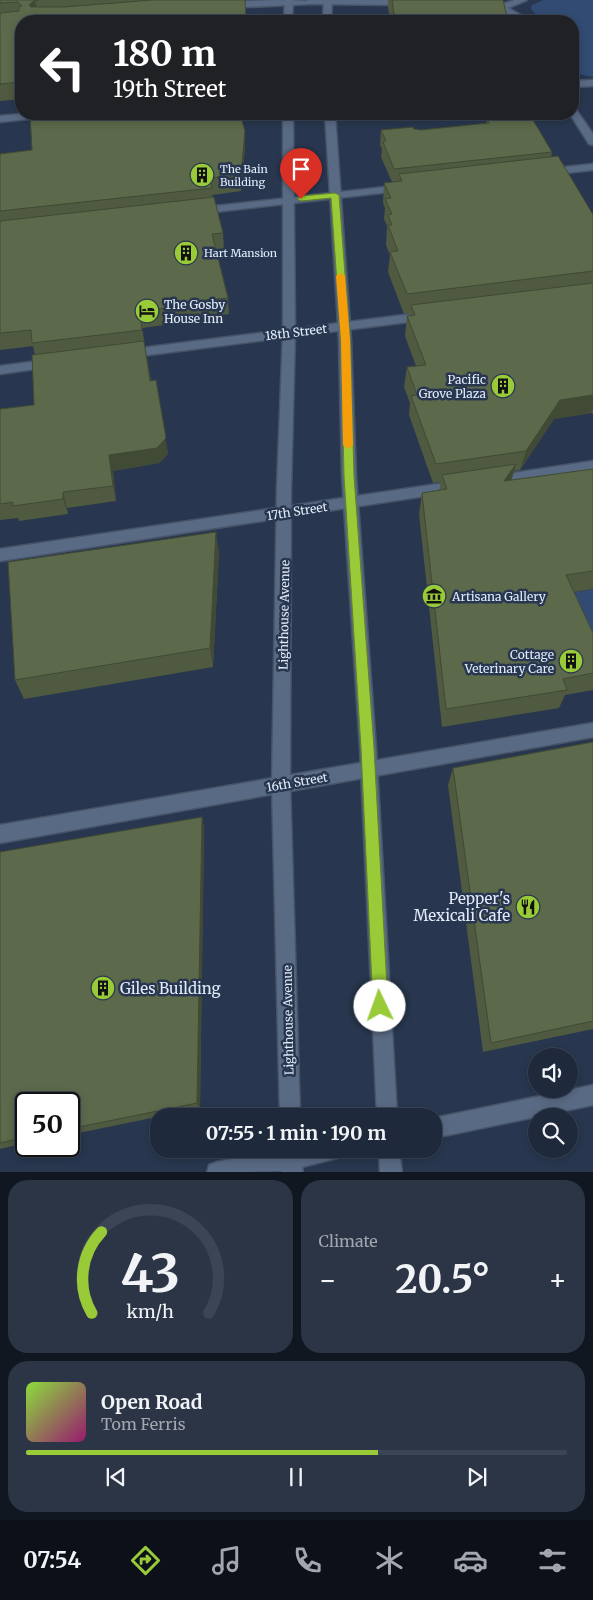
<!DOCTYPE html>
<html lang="en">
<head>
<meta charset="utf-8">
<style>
	:root { --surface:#1e293b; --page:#2b3546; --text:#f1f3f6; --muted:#a1a6af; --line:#3c4555; --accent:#98cb37 }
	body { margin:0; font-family:Merriweather,serif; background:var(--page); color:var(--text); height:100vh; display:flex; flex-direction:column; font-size:19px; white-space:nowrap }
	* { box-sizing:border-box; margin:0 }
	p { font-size:16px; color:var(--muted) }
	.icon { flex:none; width:28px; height:28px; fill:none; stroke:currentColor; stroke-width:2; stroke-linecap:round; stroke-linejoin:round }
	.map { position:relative; height:1172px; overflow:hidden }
	.details { display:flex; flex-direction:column; gap:8px; padding:8px; background:#101720; flex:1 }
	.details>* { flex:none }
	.hud { position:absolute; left:15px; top:15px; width:564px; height:105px; border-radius:20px; box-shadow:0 2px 8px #0003,0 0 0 1px var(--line); background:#202124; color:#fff; overflow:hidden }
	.buttons { position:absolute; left:528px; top:1048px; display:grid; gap:10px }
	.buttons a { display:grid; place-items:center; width:50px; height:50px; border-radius:50%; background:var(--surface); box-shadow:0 2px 8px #0003,0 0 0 1px var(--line); font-size:25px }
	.speed { position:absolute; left:15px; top:1092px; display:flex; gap:10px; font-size:25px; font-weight:700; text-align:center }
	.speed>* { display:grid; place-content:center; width:65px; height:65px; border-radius:50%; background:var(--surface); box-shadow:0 2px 8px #0003,0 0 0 1px var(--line); line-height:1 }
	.speed .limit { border:2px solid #111; border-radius:8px; background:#fff; color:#111 }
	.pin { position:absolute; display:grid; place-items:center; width:42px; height:42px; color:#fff; margin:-51px -21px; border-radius:50% 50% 50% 0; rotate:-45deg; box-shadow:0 0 5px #0007 }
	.pin .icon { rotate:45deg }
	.me { position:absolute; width:55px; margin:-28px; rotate:357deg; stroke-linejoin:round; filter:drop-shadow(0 0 4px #0008) }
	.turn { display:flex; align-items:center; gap:18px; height:105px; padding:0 15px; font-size:22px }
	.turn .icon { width:65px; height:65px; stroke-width:2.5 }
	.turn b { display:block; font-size:35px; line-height:42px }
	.big { font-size:38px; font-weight:700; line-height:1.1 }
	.details .card { flex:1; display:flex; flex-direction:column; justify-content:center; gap:8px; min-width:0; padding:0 18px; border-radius:20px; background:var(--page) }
	.details .dial { align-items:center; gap:0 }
	.dial svg { height:130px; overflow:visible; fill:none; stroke:var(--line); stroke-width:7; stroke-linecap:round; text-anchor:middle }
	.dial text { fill:var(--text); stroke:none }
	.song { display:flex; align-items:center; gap:15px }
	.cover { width:60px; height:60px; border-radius:8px; background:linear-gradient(135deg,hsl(90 70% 55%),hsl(320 70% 35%)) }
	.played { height:5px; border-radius:2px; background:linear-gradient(90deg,var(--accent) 65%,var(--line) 65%) }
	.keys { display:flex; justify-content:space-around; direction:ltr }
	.heat { display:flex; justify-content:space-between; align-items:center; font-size:28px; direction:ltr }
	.details .tiles { flex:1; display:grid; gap:8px; grid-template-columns:1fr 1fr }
	.card:last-child { grid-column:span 2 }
	.trip { position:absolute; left:150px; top:1108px; width:292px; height:50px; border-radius:20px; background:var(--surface); box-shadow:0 2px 8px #0003,0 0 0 1px var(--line); font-weight:700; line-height:50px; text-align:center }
	.tabs { display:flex; height:80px; justify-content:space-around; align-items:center; background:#0c1018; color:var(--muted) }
	.tabs .icon { width:35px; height:35px }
	.tabs .selected { color:var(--accent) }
	.tabs b { font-size:22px; color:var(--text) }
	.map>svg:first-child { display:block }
</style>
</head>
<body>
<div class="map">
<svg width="593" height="1173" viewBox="0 0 593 1173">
	<rect width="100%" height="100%" fill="#28374f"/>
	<path fill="#324b72" d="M543,0H593V77L573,73L572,21C558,21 538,24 531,8L532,5Z
		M593,589V663L564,594Z"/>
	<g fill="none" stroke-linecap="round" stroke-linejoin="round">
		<g stroke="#475468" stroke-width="3">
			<path id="minor" d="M307,0H410L412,2L408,5L311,4L308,3Z
				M515,0H527L508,8L532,21H522L481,4L485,1L499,5Z
				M593,80V86L572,87V81Z
				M572,107L575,108L593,134V145L589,144L570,114H572Z
				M21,114H52L47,117L0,122V116Z
				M593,164V170L547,175L542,172L547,169Z
				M403,185L408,188L407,190L197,214L192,211L197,208Z
				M428,312L434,316L432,319L125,358L119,354L125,350Z
				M53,359L57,360L59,363L57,366L0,374V366Z
				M593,461V471L493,486L488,485L486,481L488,477L493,476Z
				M458,481L463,482L465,486L463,490L458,491L0,561V549Z
				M593,723V737L0,843V825Z"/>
		</g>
		<g stroke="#475468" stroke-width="3">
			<path id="tertiary" d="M276,0L315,1L311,4L225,8L221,5L225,2Z"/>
		</g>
		<g stroke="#475468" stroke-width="3">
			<path id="secondary" d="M285,0H293L292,21H284Z
				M324,0H332L331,21H323Z
				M283,114H293L295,333L291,488L290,785L300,1116H280L272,785L277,488L283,333Z
				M325,114H335L351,340L356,476L376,748L397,1116H377L360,748L342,476L339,340Z
				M593,1085V1105L434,1138V1118Z
				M281,1149H349L345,1156L302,1167L303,1173H281V1171L207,1173L209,1165L217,1162Z
				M379,1149H399L402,1173H380Z"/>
		</g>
		<use href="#minor" fill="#596a84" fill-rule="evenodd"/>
		<use href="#tertiary" fill="#596a84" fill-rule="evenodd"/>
		<use href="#secondary" fill="#596a84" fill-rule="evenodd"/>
	</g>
	<path fill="#4f5a40" d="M0,0H246L21,21V99L0,101Z
		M388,0H503L508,21H390L388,7Z
		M487,119L552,152L551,157L592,213H593V414L591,413L554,419L520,470L514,471L511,480L593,469V589L574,592L593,633V690L565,695L559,708L442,727L419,514L422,493L439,491L441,482L433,483L409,415L410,403L404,387L407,367L416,366L405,336L407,316H410V313L404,314L388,272L390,255L386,245L387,226L384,219L385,208L383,203L384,183L392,182L381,157L382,149L380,145L381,130H421L486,123Z
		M187,121L245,147L241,191L212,195L223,233L224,249L216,250L228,298L229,314L195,318V321L142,328L151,381L168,454L159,463L113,471L116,501L67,508L68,514L19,521L18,518L0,520V409L34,405L35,355L33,346L0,350V154L32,150Z
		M219,552L213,667L24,699L15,680Z
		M593,742V1029L483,1052L448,785L453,768Z
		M202,817L204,829L200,1108L69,1135V1104H26V1143L0,1149V852Z"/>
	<path fill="#404a34" d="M35,0L38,16L29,5Z
		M245,131V147L241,191V175Z
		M156,380L168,454L159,463L113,471L116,501L113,486L109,455Z
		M593,395V409L591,413L554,419L520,470L526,451L560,400Z
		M516,464L510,485L504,481Z
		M63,492L67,508L68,514L63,499Z
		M216,532L219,552L213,667L210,648Z
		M202,817L204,829L200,1108L197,1103Z"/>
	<path fill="#5c694b" stroke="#404a34" d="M0,0H39H35L29,5L31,7H64L153,0H245L246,21H21V82L0,84V13L19,11V7L22,6L18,2L0,3Z
		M392,0H503L508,21H395Z
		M30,114H185L187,121L196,114H240L245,131L241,175L210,178L212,188L0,211V154L32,150Z
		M530,115L552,152L394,169L383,142L386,141L381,130L413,127L414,129L421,130L489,123L487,119Z
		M558,156L592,213H593V271L407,294L390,252L398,251L388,225H392L388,215L392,214L385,199L391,198L384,183L402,181L399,174Z
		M214,197L223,233L212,234L228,298L193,301L194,305L140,311L142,330L32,343L31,330L0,333V221Z
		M593,283V395L560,400L526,451L436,464L411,396L417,395L407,367L426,365L407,316L415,315L411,305Z
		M144,341L150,381L156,380L166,438L157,448L109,455L113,486L63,492V499L13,506V502L0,504V409L34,405L32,355Z
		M516,464L504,481L593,469V571L566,575L593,633V673L563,679L567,690L446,709L422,493L447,489L442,475Z
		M216,532L210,648L15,680L8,562Z
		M593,742V1021L491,1043L453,768Z
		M202,817L197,1103L69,1129V1104H26V1137L0,1143V852Z"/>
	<path fill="#98cb37" stroke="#638424" d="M335,193L339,195L350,340L354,476L374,748L388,1006L385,1011L380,1013L375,1011L373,1006L361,748L344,476L341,340L331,198L301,201L297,199L301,196Z"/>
	<path fill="#f59e0b" d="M341,273L345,276L350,340L353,445L348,449L343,445L341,340L336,276Z"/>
	<defs>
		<g id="building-disc" transform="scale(1.25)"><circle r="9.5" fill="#98cb37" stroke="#28374f"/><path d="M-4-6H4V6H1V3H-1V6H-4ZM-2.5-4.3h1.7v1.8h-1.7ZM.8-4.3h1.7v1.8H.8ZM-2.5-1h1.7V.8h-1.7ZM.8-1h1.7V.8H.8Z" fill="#111"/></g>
		<g id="hotel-disc" transform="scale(1.25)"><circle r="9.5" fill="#98cb37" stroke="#28374f"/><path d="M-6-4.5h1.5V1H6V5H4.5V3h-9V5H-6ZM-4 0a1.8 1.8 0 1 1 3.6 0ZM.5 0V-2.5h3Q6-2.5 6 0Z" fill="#111"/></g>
		<g id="museum-disc" transform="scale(1.25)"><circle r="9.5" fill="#98cb37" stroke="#28374f"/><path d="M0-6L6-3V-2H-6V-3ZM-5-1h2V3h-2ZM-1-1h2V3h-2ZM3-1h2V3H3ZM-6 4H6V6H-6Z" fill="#111"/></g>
		<g id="restaurant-disc" transform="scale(1.25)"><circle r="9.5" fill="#98cb37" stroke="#28374f"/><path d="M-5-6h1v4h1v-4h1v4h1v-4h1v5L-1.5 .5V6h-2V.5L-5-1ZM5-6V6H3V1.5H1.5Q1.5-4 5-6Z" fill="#111"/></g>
	</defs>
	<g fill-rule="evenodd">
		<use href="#building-disc" x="202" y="175"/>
		<use href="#building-disc" x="186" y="253"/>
		<use href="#hotel-disc" x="147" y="311"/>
		<use href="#building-disc" x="503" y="386"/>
		<use href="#museum-disc" x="434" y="596"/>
		<use href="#building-disc" x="571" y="661"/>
		<use href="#restaurant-disc" x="528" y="907"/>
		<use href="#building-disc" x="103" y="988"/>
	</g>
	<g text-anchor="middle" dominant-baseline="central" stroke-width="5" stroke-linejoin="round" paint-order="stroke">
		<g font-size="11" fill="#e2ecfb" stroke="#28374f" text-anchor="start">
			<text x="220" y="169">The Bain<tspan x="220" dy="13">Building</tspan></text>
			<text x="204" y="253">Hart Mansion</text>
		</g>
		<g font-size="12" fill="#e2ecfb" stroke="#28374f" text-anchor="start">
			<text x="164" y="304">The Gosby<tspan x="164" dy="14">House Inn</tspan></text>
			<text x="486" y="379" text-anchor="end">Pacific<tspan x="486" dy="14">Grove Plaza</tspan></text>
			<text x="452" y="596">Artisana Gallery</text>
			<text x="554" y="654" text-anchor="end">Cottage<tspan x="554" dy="14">Veterinary Care</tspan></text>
		</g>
		<g font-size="12" fill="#e2ecfb" stroke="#28374f">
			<text transform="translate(296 332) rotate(-7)">18th Street</text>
			<text transform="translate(297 511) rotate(-9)">17th Street</text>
			<text transform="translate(284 615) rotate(-89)">Lighthouse Avenue</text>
			<text transform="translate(297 782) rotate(-10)">16th Street</text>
			<text transform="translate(288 1020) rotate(-91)">Lighthouse Avenue</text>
		</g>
		<g font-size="15" fill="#e2ecfb" stroke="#28374f" text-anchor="end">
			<text x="510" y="898">Pepper's<tspan x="510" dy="17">Mexicali Cafe</tspan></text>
			<text x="120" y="988" text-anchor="start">Giles Building</text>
		</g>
	</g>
</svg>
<div class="buttons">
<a><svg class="icon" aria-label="sound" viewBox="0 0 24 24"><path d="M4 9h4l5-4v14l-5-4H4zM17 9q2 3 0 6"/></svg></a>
<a><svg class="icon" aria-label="search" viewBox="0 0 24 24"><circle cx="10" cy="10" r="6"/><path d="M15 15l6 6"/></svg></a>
</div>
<div class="speed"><div class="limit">50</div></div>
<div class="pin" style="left:301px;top:199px;background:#d93025"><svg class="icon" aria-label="arrive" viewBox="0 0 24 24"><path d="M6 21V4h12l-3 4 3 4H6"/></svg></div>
<svg class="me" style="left:380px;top:1006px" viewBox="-20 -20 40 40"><circle r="19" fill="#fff"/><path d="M0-13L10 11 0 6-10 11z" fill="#98cb37"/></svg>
<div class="trip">07:55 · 1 min · 190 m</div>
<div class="hud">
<div class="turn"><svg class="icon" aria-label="left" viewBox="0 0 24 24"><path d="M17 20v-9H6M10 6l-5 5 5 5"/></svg><div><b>180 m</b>19th Street</div></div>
</div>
</div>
<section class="details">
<div class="tiles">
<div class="card dial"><svg viewBox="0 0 100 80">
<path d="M14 69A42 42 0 1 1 86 69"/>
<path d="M14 69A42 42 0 0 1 20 19" stroke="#98cb37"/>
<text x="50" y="56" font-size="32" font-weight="700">43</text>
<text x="50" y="72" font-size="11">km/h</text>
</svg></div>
<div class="card"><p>Climate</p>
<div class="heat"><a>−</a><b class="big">20.5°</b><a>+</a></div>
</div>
<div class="card">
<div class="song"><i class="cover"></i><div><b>Open Road</b><p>Tom Ferris</p></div></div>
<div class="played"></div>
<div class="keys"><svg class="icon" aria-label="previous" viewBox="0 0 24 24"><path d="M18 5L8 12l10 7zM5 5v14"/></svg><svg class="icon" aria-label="pause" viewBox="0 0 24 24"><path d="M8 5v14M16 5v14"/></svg><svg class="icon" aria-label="next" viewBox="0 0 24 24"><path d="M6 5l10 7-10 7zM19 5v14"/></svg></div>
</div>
</div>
</section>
<nav class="tabs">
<b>07:54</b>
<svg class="icon selected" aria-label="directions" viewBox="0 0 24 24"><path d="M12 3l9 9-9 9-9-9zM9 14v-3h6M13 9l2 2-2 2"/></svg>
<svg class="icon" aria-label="music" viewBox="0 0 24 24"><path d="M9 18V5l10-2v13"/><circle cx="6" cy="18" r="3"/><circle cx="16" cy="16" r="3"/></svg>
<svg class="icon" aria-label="phone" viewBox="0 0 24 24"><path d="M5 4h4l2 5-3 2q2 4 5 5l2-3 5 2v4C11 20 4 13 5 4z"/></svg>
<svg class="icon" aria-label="climate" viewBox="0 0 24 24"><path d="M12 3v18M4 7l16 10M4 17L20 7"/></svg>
<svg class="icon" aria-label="car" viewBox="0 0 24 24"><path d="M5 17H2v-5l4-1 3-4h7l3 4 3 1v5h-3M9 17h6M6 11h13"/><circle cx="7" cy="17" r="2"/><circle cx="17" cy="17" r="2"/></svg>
<svg class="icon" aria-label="filters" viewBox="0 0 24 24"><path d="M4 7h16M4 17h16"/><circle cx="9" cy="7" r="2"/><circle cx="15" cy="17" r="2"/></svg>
</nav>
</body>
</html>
